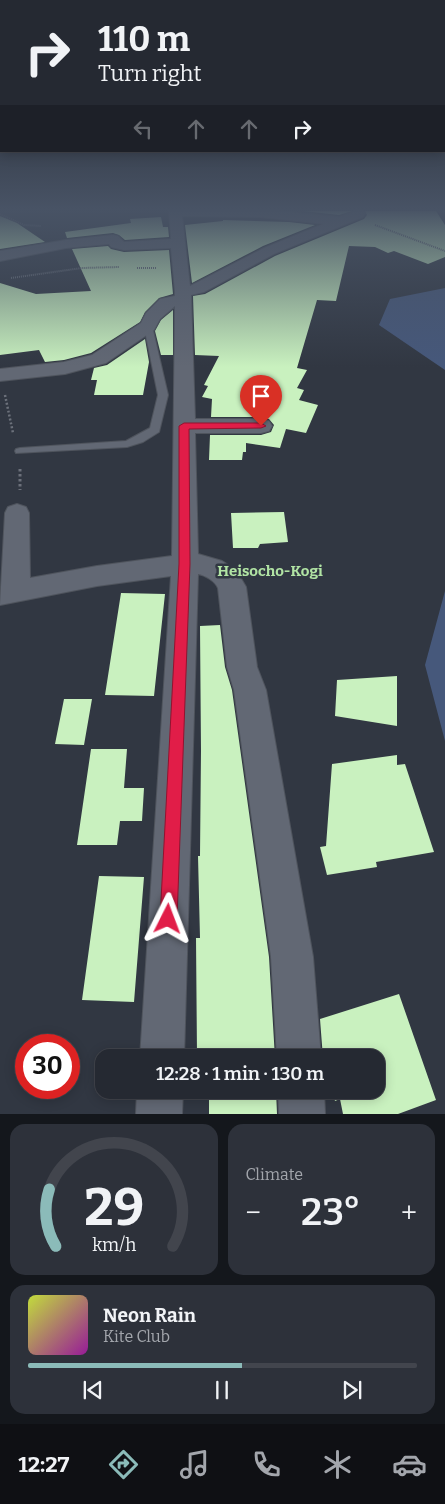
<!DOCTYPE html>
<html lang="en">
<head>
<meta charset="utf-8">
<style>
	:root { --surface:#252932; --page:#2d313a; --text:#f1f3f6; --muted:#a3a6ac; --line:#42454d; --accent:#8bbbb9 }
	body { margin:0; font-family:Bitter,serif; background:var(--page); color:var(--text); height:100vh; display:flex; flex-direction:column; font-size:19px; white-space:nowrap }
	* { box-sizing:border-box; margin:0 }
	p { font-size:16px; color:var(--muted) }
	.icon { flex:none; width:28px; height:28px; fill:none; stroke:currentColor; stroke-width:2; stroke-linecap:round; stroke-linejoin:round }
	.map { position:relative; height:1114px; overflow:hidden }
	.panel { display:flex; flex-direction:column; gap:10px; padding:10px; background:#14171c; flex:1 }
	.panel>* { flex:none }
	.banner { position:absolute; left:0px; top:0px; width:445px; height:152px; box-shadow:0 2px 12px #0003,0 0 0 1px var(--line); background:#252932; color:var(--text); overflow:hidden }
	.speed { position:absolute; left:15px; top:1034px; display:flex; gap:10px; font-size:25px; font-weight:700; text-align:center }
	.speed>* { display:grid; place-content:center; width:65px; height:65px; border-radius:50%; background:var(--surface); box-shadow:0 2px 12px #0003,0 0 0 1px var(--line); line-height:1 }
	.speed .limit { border:8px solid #d22; background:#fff; color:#111 }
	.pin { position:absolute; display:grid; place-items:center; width:42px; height:42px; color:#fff; margin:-51px -21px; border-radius:50% 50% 50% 0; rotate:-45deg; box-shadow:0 0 5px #0007 }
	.pin .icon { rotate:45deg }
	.me { position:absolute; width:55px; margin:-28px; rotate:3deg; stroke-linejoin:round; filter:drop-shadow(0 0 4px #0008) }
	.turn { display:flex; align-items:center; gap:18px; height:105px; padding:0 15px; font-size:22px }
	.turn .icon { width:65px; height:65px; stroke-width:2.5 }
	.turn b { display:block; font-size:35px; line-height:42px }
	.lanes { display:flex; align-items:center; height:48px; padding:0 15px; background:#0003; justify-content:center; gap:25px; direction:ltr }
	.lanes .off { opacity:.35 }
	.big { font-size:38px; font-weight:600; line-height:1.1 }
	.panel .tile { flex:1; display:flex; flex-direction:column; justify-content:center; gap:8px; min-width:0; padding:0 18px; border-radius:15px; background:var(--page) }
	.panel .dial { align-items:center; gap:0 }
	.dial svg { height:130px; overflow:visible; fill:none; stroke:var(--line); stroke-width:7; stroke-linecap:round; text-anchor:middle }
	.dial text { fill:var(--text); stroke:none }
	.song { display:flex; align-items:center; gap:15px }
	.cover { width:60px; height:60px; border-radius:8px; background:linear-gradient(135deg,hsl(70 70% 55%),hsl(300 70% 35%)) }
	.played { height:5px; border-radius:2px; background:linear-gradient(90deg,var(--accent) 55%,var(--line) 55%) }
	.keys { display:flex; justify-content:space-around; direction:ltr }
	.heat { display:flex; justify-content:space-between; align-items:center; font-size:28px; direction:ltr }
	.panel .tiles { flex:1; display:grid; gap:10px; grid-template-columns:1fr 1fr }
	.tile:last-child { grid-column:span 2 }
	.trip { position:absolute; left:95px; top:1049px; width:290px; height:50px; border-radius:15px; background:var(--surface); box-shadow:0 2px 12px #0003,0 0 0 1px var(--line); font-weight:600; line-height:50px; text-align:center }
	.tab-bar { display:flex; height:80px; justify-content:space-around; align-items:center; background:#0f1014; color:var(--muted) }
	.tab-bar .icon { width:35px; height:35px }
	.tab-bar .on { color:var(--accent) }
	.tab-bar b { font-size:22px; color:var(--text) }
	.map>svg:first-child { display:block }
</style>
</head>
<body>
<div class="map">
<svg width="445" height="1114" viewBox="0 0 445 1114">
	<rect width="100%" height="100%" fill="#313742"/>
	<path fill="#46587b" d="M445,288V370L379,325L390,299Z
		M445,591V741L425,665Z"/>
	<path fill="#c9f1bf" d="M304,211H352L339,215Z
		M365,211H436L445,225V257L428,264L394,251L388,253L375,247L349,246L336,301L317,300L297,368L307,370L297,388L304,390L299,400L318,405L306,433L286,429L280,448L246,443V452H243L242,460H209L210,435H261L271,432L274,425L269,419L261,417H211L212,399L202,397L208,386L204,385L219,356L195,355L193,296L205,294L275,256L364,219L367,215Z
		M0,216L17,223L45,242L0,249Z
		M161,217L163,227H168L169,237L125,240L119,235L113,233L67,238L65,232L131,223L130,219Z
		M223,220L289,222L315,225L263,246L192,283L185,225L223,221Z
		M108,246L111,249L124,252L169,250L173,294L159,298L145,312L140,322L91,353L64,360L45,362L39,350L0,355V283L36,294L91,291L72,249Z
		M173,310V355H161L155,331L161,320Z
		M145,339L149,362L143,395H94L97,380H91L94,368L107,365Z
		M284,512L288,542L260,544L258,548H233L231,513Z
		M121,593L165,594L154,696L105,695Z
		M220,625L225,667L232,690L269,957L275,1058H210V1054L197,1055L196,938H200L198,856H200L201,751L200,626Z
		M397,676V726L335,716L337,680Z
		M64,699H92L84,745L55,744Z
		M91,749H127L124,788H144L142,821H120L117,845H77Z
		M397,755V765L405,764L434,852L376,862L377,867L327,875L320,847L326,846L332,764Z
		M99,876L144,877L134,1002L82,1000Z
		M399,994L436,1100L398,1114H343L340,1099L335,1101L332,1090H376V1058H323L320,1019Z
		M209,1090H276L277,1114H209Z"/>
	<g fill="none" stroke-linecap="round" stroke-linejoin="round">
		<g stroke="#4f545d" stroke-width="2">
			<path id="lane" d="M148,323L152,326L168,395L159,432L143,442L127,447L16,453L15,451L16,449L20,448L126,441L150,428L158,395L144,326Z"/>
		</g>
		<g stroke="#4f545d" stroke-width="2">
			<path id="street" d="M169,211H276L339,217L356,211H363L365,214L363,217L274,254L204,292L191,295L195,419H261L269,421L272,426L269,431L261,433H195L198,554L222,561L236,570L246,587L257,667L266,690L313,957L321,1058H277L271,957L234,690L227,667L218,588C215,581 205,575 198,574L184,1058H140L171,576L97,586L0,605L5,513L8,507L17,504L26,507L29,513L30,578L97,566L172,556L175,306L160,319L154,330L106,363L65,374L0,381V369L64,362L92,355L141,323L146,313L160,299L175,296V292L171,248L124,250L111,247L109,244L66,248L0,261V251L66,240L113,235L118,236L124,242L171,239ZM182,216L260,217L323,224L264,248L190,286Z
				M137,1090H183L182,1114H136Z
				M278,1090H324L325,1114H279Z"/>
		</g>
		<path stroke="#6c717b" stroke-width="2" stroke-dasharray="1 1" stroke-linecap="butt" d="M0,214L24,225L41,226
			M375,225L445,251
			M137,268H156
			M11,278L82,268L119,267"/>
		<path stroke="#6c717b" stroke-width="2.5" stroke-dasharray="2 2" stroke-linecap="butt" d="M5,395L13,433"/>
		<path stroke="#6c717b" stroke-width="3" stroke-dasharray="2.5 2.5" stroke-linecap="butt" d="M20,469V490"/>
		<use href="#lane" fill="#626874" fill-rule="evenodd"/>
		<use href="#street" fill="#626874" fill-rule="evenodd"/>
	</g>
	<linearGradient id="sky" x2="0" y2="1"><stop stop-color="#1b1e24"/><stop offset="0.57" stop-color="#485365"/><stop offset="1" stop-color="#485365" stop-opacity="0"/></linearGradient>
	<rect width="445" height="367" fill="url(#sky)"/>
	<path fill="#e11d48" stroke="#92132f" d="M184,423H261L266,426L261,428L189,429L190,564L177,919L174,925L168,928L162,925L160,919L179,564V426Z"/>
	<g text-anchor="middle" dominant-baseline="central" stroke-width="5" stroke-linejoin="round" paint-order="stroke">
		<g font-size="15" font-weight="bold" fill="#b1e4a4" stroke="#313742">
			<text x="270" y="571">Heisocho-Kogi</text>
		</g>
	</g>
</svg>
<div class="speed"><div class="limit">30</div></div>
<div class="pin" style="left:261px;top:426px;background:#d93025"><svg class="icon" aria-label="arrive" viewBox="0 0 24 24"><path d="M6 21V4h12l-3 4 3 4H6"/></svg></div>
<svg class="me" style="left:168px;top:919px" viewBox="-20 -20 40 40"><path d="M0-17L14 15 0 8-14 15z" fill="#e11d48" stroke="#fff" stroke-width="4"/></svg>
<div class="trip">12:28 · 1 min · 130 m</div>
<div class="banner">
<div class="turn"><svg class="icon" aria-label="right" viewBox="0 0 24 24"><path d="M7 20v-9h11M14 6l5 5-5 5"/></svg><div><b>110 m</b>Turn right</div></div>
<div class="lanes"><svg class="icon off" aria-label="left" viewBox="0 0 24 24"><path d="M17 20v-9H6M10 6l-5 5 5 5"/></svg><svg class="icon off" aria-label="ahead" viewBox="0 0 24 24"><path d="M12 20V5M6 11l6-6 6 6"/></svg><svg class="icon off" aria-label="ahead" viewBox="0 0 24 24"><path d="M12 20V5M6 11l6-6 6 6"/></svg><svg class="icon" aria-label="right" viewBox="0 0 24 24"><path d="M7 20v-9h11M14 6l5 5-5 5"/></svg></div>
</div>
</div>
<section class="panel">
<div class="tiles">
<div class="tile dial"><svg viewBox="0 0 100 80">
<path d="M14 69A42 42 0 1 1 86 69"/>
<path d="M14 69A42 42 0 0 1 10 34" stroke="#8bbbb9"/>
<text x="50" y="56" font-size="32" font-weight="700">29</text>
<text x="50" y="72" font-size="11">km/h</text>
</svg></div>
<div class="tile"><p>Climate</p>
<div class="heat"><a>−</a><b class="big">23°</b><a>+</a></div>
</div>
<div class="tile">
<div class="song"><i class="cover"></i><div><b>Neon Rain</b><p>Kite Club</p></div></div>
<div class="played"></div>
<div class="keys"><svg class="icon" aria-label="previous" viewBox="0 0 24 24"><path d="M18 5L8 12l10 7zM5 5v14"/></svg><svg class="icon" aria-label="pause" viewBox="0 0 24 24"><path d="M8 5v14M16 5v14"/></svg><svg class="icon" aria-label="next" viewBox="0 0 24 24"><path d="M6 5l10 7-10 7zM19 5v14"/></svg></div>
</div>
</div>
</section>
<nav class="tab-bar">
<b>12:27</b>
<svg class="icon on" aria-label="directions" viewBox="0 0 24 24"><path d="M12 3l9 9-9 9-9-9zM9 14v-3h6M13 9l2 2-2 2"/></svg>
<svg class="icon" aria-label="music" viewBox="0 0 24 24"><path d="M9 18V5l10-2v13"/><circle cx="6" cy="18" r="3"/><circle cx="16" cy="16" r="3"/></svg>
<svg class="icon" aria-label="phone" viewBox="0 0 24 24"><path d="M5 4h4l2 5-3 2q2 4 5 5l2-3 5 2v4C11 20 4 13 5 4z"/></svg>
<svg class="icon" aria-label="climate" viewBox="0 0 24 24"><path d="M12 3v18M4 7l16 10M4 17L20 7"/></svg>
<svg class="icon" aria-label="car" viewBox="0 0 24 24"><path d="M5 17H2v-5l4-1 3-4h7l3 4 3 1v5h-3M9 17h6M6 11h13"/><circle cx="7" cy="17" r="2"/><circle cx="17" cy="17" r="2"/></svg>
</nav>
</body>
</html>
